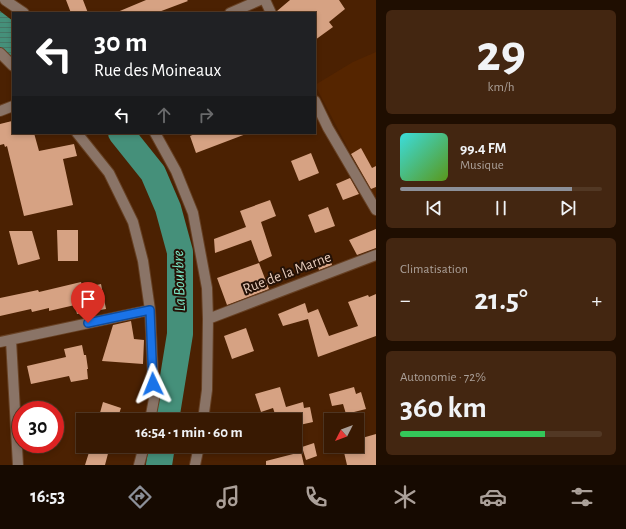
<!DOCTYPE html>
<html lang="fr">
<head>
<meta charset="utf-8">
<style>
	:root { --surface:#381902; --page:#432611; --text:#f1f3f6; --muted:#aba099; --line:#523824; --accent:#8c9099 }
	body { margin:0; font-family:"Alegreya Sans",sans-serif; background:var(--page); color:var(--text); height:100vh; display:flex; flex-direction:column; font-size:15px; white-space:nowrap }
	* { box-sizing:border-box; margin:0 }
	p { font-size:13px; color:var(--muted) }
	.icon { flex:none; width:22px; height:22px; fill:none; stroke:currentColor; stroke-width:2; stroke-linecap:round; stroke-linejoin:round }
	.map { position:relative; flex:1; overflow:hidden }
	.details { display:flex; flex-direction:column; gap:10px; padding:10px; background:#1f0e01; width:250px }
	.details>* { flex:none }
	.hud { position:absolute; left:12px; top:12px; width:304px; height:122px; border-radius:0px; box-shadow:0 2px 6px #0003,0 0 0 1px var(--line); background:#202124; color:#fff; overflow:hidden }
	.needle { width:26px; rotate:228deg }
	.tools { position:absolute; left:324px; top:413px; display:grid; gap:8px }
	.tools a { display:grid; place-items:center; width:40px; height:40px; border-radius:0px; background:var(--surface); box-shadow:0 2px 6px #0003,0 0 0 1px var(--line); font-size:20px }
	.speed { position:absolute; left:12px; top:401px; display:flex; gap:8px; font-size:20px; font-weight:700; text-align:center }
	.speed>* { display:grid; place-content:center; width:52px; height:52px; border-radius:50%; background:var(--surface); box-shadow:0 2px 6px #0003,0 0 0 1px var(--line); line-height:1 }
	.speed .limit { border:6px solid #d22; background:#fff; color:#111 }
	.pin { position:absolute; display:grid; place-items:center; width:34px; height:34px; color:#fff; margin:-41px -17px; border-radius:50% 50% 50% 0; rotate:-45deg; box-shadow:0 0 4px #0007 }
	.pin .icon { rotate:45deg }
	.me { position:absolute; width:44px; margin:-22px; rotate:358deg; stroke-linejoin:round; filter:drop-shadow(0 0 3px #0008) }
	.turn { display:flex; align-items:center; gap:14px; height:84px; padding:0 16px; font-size:18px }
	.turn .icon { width:52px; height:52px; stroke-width:2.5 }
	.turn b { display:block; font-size:28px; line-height:34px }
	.lanes { display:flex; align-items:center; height:38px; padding:0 16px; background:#0003; justify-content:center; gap:20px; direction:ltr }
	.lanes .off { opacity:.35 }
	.big { font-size:30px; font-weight:700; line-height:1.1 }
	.details .widget { flex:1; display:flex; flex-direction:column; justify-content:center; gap:6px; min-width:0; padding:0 14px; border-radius:6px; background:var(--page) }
	.details .dial { align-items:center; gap:0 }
	.dial b { font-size:52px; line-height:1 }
	.song { display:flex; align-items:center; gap:12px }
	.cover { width:48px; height:48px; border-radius:6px; background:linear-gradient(135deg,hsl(180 70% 55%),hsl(90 70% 35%)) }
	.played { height:4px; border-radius:2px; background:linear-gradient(90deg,var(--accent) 85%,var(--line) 85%) }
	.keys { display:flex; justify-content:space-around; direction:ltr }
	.heat { display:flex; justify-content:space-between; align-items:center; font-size:22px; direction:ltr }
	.charge { height:6px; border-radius:3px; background:linear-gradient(90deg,#34c759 72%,var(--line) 0) }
	.trip { position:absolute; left:76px; top:413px; width:226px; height:40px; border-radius:0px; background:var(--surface); box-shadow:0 2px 6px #0003,0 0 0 1px var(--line); font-weight:700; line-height:40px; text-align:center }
	.dock { display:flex; height:64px; justify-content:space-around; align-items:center; background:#160a01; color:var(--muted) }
	.dock .icon { width:28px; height:28px }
	.dock .on { color:var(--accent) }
	.dock b { font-size:18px; color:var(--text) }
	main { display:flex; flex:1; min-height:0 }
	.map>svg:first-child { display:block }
</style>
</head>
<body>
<main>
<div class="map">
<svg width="376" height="465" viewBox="0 0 376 465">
	<defs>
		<pattern id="water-rules" width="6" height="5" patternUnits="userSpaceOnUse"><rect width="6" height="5" fill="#45907a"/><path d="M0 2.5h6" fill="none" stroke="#457766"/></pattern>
	</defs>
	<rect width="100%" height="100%" fill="#4b2102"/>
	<path fill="#552500" d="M376,52V199L351,154L315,85L353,62Z"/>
	<path fill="url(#water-rules)" d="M0,11L13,21V58L0,47Z"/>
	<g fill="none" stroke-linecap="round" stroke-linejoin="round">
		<path stroke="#45907a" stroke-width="26" d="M121,133L153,173L168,208L180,252V334L166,420
			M159,465L162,446"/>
	</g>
	<path fill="#d6a283" d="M66,0H83L88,13H71Z
		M146,0H187L188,1L156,13H115Z
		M290,0H339L345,9L329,22L333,27L315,40V13H277V11Z
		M12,121L13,126V133H34L39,151L74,144L77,156L63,159L73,205L24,216L7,146L5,147L4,144L0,145V124Z
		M197,133H246V134L196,153L190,136Z
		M361,148L372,168L376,166V187L371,189L351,154Z
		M311,153L319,173L299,181L291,161Z
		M350,178L359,194L343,200L336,184Z
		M270,200L276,216L261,222L272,256L259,262L251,240L215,253L214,239L246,227L240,211Z
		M328,207L335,226L315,233L308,215Z
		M376,229V248L357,255L349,240Z
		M57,230H78V261H58Z
		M9,231H32L40,259L18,265Z
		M329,255L332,265L319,270L316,260Z
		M259,263L269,289L227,305L217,278Z
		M81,282L83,288L101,284L106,309L77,314L75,305L49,311V308L32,312L31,309L0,316V298L38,290L39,292Z
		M376,294V336L318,357L308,319L283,326L278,314L305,303L308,313L318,309L329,336L358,326L348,302L368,295L369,297Z
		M131,321L134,339L144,340L143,364L102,361L113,325Z
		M246,328L254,351L232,359L224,336Z
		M82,345L84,355H86L88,369H87L88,379L71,382L69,376L31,384L27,366L66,357L64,349Z
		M280,387L286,407L303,402L304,408L310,407L313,422L295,426V420H277L273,408L261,412L255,394Z
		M354,387L356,394L361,392L366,409L346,414L343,404L332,406L329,394Z
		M103,402L121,408L117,420H98Z
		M376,434V465H347L343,448L349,446H364L362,438Z
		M314,443L317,456L306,460L302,447Z
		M91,446H110L105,465H85Z
		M301,452L304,465H266V461Z"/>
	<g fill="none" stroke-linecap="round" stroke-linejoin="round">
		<g stroke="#674023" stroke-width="12">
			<path id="minor" d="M5,0L24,13
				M265,0L271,13
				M230,13L260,0
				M0,53L13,66
				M315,101L328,128L376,210
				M0,111L13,106
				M77,133L109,173L133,222L143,261L150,310L154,399L150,420
				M155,133L176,171L193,213L207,288L208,319L207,390L203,420
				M208,319L376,255
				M11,340L18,465
				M0,342L150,310
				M139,465L144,446
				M195,465L199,446"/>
		</g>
		<use href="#minor" stroke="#8a7467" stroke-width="10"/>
	</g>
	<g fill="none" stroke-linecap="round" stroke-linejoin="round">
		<g stroke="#114b97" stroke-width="10">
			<path id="route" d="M88,323L150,310L153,384"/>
		</g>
		<use href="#route" stroke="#1a73e8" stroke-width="7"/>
	</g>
	<g text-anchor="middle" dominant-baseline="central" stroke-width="4" stroke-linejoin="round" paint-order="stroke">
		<g font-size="15" fill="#e6cbbb" stroke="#241106">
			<text transform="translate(287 273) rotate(-21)">Rue de la Marne</text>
		</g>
		<g font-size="16" font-style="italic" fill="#7be9c8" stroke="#241106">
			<text transform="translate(179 281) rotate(-92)">La Bourbre</text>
		</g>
	</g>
</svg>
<div class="tools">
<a><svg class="needle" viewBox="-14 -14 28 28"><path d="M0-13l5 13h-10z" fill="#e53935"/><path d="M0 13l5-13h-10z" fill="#aba099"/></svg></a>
</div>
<div class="speed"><div class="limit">30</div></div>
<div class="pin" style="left:88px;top:323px;background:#d93025"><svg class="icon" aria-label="arrive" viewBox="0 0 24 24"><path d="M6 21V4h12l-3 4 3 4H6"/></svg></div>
<svg class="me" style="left:153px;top:384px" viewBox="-20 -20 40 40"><path d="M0-17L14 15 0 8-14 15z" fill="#1a73e8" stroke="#fff" stroke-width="4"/></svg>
<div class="trip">16:54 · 1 min · 60 m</div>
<div class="hud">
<div class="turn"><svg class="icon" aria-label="left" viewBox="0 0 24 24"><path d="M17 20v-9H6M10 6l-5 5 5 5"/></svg><div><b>30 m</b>Rue des Moineaux</div></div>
<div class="lanes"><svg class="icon" aria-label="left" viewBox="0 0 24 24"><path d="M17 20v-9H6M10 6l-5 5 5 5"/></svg><svg class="icon off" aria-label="ahead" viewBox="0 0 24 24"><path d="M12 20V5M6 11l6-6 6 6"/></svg><svg class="icon off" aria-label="right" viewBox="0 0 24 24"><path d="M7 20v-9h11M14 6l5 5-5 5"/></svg></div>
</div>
</div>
<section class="details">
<div class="widget dial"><b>29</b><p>km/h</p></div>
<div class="widget">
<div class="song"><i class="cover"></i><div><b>99.4 FM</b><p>Musique</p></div></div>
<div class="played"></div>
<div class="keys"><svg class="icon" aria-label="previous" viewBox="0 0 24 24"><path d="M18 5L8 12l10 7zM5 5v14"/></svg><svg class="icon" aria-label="pause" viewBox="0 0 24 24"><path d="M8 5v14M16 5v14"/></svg><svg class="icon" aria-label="next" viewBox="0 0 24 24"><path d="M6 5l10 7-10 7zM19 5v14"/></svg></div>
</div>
<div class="widget"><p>Climatisation</p>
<div class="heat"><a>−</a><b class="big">21.5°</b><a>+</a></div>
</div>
<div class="widget"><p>Autonomie · 72%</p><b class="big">360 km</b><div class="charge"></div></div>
</section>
</main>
<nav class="dock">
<b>16:53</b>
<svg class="icon on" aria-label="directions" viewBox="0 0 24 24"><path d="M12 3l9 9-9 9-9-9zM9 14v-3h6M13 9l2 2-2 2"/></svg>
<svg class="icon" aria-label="music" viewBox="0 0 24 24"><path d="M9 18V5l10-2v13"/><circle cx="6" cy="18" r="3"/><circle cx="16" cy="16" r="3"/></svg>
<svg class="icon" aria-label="phone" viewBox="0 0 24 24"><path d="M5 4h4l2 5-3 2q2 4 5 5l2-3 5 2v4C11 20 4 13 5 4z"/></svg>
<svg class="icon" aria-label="climate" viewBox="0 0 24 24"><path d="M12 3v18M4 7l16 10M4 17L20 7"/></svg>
<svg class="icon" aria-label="car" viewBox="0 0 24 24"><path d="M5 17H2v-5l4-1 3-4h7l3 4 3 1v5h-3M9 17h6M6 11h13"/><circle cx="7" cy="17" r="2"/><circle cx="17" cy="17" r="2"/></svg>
<svg class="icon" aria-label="filters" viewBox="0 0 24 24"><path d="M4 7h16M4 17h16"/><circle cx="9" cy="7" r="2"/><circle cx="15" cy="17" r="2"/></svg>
</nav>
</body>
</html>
